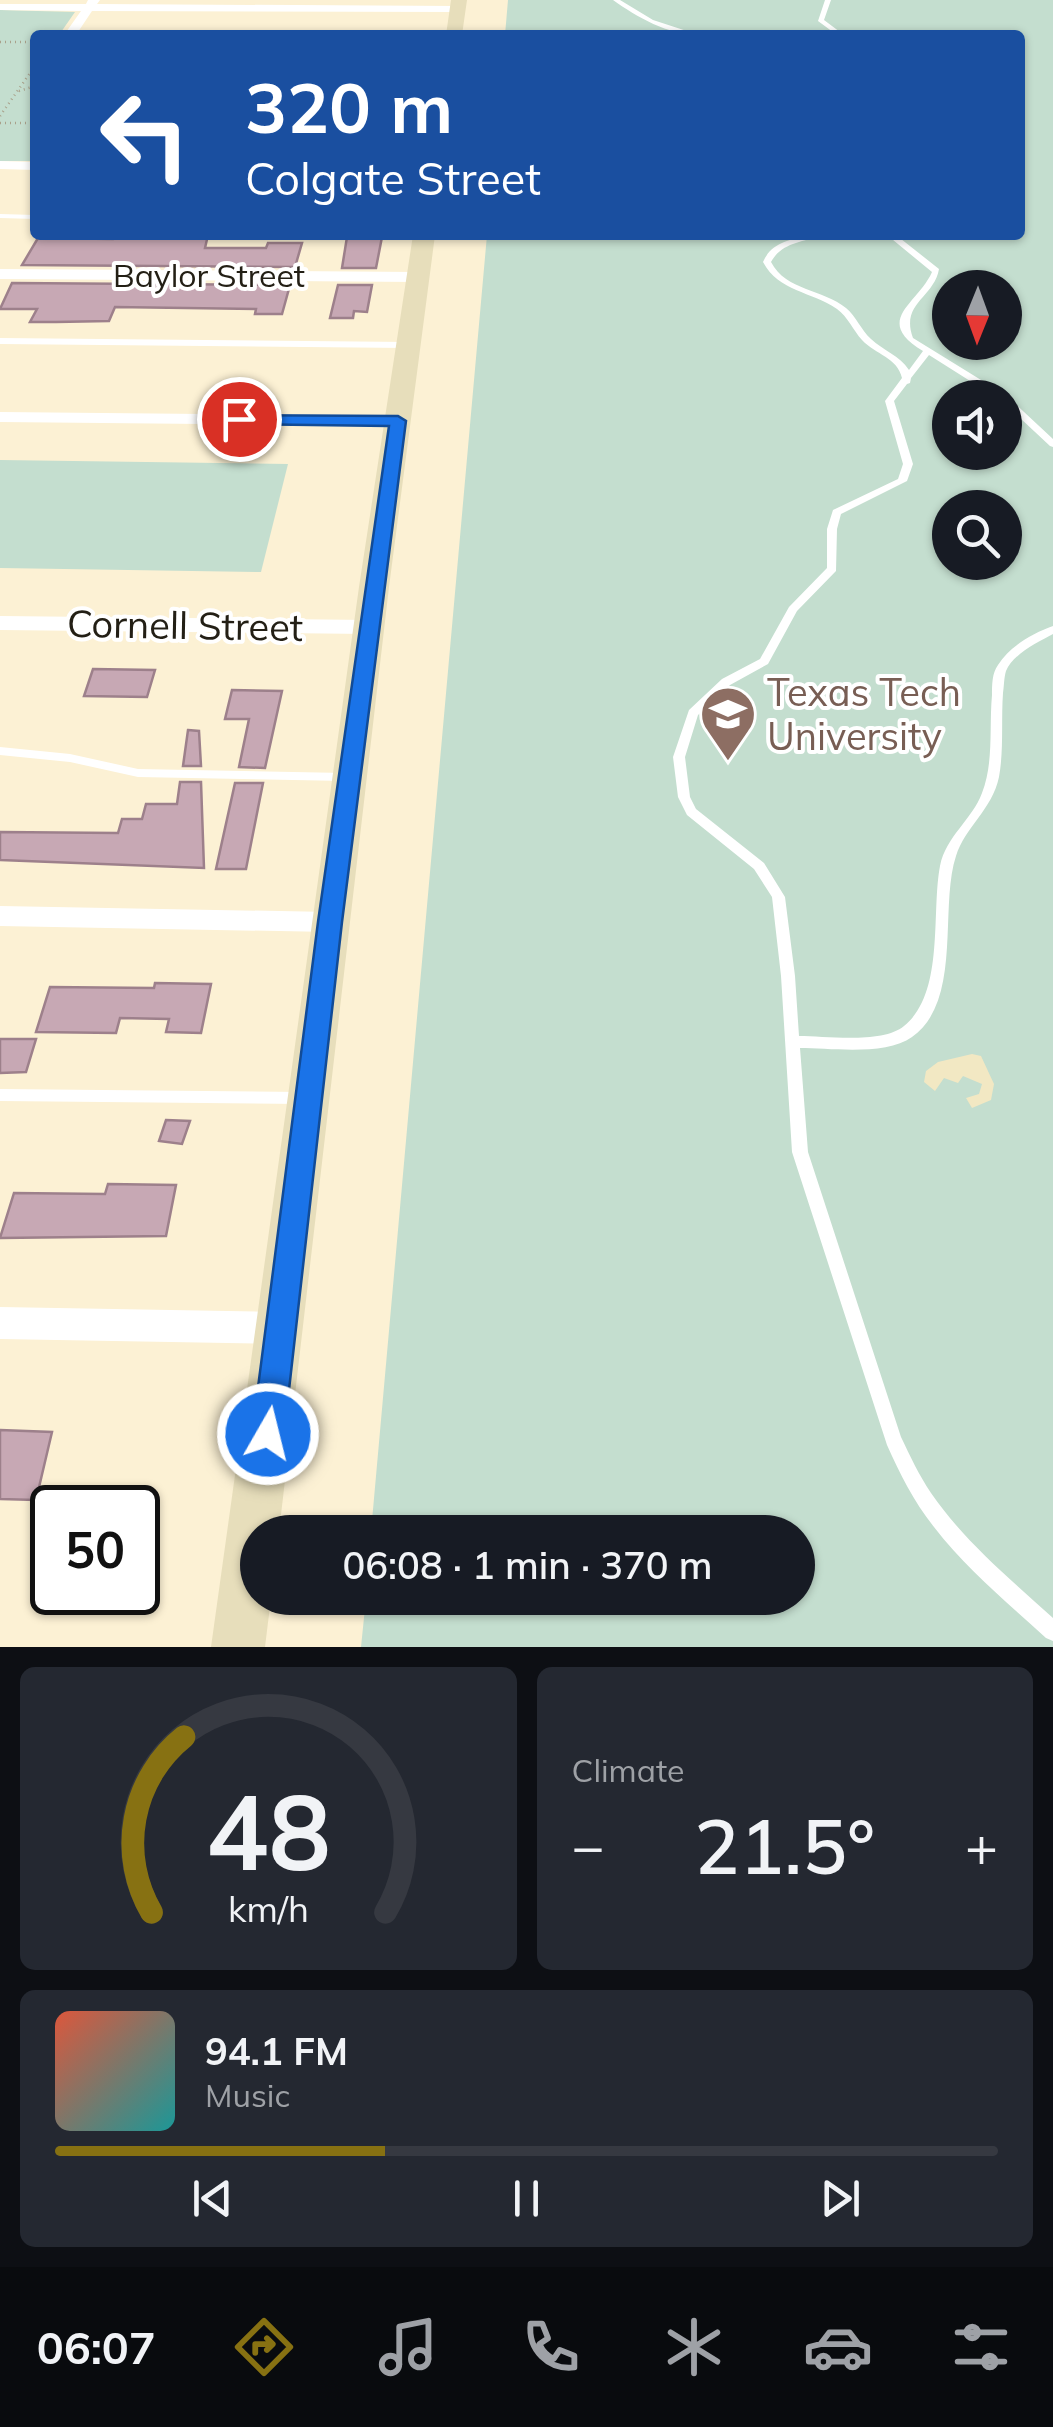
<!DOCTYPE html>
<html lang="en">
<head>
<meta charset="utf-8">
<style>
	:root { --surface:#171b24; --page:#242831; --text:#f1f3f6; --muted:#9ea1a6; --line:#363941; --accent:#877112 }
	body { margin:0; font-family:Mulish,sans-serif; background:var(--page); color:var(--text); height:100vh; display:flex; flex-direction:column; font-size:38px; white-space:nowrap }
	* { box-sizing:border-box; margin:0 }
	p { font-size:32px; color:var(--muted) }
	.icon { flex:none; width:55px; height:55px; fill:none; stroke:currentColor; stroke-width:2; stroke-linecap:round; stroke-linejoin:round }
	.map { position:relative; height:1647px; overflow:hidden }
	.details { display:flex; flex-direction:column; gap:20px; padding:20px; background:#0d0f14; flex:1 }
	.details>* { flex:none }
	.top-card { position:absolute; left:30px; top:30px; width:995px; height:210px; border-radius:10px; box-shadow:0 2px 8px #0004; background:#1a4fa0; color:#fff; overflow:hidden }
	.needle { width:65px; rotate:181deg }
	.fabs { position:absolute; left:932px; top:270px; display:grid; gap:20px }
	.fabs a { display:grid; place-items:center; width:90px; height:90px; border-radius:50%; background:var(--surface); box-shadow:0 2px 8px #0004; font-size:50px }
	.speed { position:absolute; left:30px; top:1485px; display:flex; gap:20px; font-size:50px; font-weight:700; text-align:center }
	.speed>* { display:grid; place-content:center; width:130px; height:130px; border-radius:50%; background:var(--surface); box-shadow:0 2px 8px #0004; line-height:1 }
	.speed .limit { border:5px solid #111; border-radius:15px; background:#fff; color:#111 }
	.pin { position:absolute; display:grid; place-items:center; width:85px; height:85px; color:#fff; margin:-42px; border:5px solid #fff; border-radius:50%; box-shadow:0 2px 10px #0007 }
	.me { position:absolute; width:110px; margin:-55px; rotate:8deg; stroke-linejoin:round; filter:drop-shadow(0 0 8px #0008) }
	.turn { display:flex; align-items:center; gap:35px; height:210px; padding:0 50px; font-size:45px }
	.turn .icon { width:130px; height:130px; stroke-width:2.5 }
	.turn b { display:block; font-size:70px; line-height:85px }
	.big { font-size:75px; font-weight:600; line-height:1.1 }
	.details .tile { flex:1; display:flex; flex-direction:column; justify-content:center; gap:15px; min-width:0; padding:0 35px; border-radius:15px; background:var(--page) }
	.details .dial { align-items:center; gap:0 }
	.dial svg { height:260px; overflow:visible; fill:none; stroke:var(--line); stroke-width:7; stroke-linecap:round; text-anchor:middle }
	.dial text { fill:var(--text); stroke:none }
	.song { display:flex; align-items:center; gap:30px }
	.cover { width:120px; height:120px; border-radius:15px; background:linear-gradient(135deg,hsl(10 70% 55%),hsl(180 70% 35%)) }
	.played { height:10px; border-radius:5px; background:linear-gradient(90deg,var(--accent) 35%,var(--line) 35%) }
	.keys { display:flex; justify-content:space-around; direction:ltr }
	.heat { display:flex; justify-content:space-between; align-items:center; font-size:55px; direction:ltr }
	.details .tiles { flex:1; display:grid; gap:20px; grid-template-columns:1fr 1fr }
	.tile:last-child { grid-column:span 2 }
	.trip { position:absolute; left:240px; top:1515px; width:575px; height:100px; border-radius:50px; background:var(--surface); box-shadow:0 2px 8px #0004; font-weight:600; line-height:100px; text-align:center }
	.tabs { display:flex; height:160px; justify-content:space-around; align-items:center; background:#090b0e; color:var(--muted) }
	.tabs .icon { width:70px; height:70px }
	.tabs .on { color:var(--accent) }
	.tabs b { font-size:45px; color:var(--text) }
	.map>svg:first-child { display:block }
</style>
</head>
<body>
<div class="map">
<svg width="1053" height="1647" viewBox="0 0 1053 1647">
	<rect width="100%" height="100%" fill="#fcf1d4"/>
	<path fill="#c4decf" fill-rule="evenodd" d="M508,0H1053V1647H361L366,1598H798V1532H371L487,235H1020V35H505ZM950,288H1005V342H950ZM950,398H1005V452H950ZM950,508H1005V562H950Z
		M0,10L75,12L59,35H35V161H0Z
		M0,460L288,464L261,572L0,568Z"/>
	<path fill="#f2e8c3" d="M972,1054L981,1056L994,1084L991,1100L972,1108L966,1098L979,1094L982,1084L963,1076L958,1083L944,1078L935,1091L924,1082L926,1071L938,1062Z"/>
	<path fill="#c7a8b4" stroke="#9d808b" stroke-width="2.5" d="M115,235H208L205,248H266L268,243H302L295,267L22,265L38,238L113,239Z
		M347,237H382L376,268H342Z
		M12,283L290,285L282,314H255L256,309L115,307L109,321L56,322H30L37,309H0Z
		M338,285H372L367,312L354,311L353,318H330Z
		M93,669L155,670L147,697L84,696Z
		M232,690L282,691L265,768L239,767L249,719H225Z
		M188,730L199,731L201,766H183Z
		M180,782H201L204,868L0,860V832L118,833L122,819H142L146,804H177Z
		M235,783H263L246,869H216Z
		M155,983L211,984L201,1033L166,1032L169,1019L120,1018L116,1033L36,1032L50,987L154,988Z
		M0,1039H36L26,1072L0,1073Z
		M166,1120L190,1121L182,1144L159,1141Z
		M108,1184L176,1185L166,1236L0,1238L14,1193L105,1194Z
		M0,1430L52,1432L36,1500L0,1499Z"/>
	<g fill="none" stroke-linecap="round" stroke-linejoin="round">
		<path stroke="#a9a18b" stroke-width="2.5" stroke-dasharray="1 4" stroke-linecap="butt" d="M0,42H35
			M19,91L35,86
			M0,116L30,73
			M0,123H35"/>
		<path fill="#fff" fill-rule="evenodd" d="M613,0H620L653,20L699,35C668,35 637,17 613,0Z
			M825,0H831L824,20L844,35H837L818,21Z
			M0,214L35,215V219L0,218Z
			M808,235H821C802,243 782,242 771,262C786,291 823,289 846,308C856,316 861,330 871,339C884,351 899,355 909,370L923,351C872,320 918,304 932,272L887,235H896L939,269C934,298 900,303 913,338L1007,396L1053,439V447L1050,446L1005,404V398H997L929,355L911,378L910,383L907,384L894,401L913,464L907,481L841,514L837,529L836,571L797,611L768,664L730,685L698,715L685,757L690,797L696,809L764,863L785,897L795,976L799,1036C826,1036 883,1044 904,1026C945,993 931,913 940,866C946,836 972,820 982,793C994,762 989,727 992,695C992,685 992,673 998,665C1010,646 1033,633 1053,626V634C1038,642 1013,654 1006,671C1004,677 1004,687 1003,693C1001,721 1004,749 999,777C992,810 965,827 956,856C939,907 963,1001 912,1037C886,1056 831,1048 800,1048L808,1152L901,1437C910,1456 919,1475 931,1493C964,1541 1010,1579 1053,1618V1641L1046,1638C1008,1603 966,1569 934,1527C914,1502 900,1474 887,1445L792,1152L781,976L772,897L754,869L687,815L678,797L673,757L689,710L722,679L760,659L789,607L827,568V529L833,510L898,479L903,464L885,401L902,378C897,357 876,355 862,340C853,330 848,317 837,309C811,291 779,292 763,262C771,243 789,240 808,235Z
			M0,338L408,342L412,345L408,348L0,344Z
			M0,747L70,754L138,769L345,773L351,777L345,781L138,777L70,762L0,755Z
			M0,1089L302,1092L307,1093L309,1098L307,1103L302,1104L0,1101Z"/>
		<path fill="#fff" fill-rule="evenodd" d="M88,0H100L97,4L457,6L463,9L457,12L92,11L76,35H64L81,11L0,10V4H86Z
			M0,161L35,162V170L0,169Z
			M0,269L417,272L425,277L417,282L0,279Z
			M0,412L398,416L407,421L398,426L0,422Z
			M0,616L370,620L381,627L370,634L0,630Z
			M0,906L330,912L339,915L343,922L339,929L330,932L0,926Z
			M0,1307L282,1312L294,1316L299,1328L294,1340L282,1344L0,1339Z"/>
		<path fill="#e7debb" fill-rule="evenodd" d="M451,0H467L462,35H446Z
			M413,235H435L389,587L279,1532H258V1598H271L265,1647H211L359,587Z"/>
	</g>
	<path fill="#1a73e8" stroke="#114b97" stroke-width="2.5" d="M233,415L398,416L406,421L342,922L284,1434L279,1446L268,1450L256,1446L252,1434L318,922L389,426L239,424L233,423Z"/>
	<defs>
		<g id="university-pin" transform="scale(2.875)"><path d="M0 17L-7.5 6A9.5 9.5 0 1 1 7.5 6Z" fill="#8d6e63" stroke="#fff"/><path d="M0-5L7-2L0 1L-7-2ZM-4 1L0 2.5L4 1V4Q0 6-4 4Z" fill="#fff"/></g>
	</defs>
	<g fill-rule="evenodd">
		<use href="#university-pin" x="728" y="714"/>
	</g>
	<g text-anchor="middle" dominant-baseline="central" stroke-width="8" stroke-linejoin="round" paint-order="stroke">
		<g font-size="32" fill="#231f15" stroke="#fff">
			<text x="209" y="275">Baylor Street</text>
		</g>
		<g font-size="38" fill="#231f15" stroke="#fff">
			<text transform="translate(185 625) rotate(1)">Cornell Street</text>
		</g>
		<g font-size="38" fill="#785e54" stroke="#fff" text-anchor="start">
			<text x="767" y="692">Texas Tech<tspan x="767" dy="44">University</tspan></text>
		</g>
	</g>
</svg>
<div class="fabs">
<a><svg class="needle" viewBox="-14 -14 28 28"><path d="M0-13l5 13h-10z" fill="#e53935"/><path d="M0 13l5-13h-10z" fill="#9ea1a6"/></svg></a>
<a><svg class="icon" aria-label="sound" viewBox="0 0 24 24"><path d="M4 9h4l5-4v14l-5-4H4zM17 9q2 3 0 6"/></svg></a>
<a><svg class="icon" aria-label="search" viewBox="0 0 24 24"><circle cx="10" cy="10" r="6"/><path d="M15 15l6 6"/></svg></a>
</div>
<div class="speed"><div class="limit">50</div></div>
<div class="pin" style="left:239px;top:419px;background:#d93025"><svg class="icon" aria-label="arrive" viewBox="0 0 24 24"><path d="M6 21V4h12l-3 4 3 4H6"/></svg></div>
<svg class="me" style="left:268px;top:1434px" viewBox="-20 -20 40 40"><circle r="17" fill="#1a73e8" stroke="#fff" stroke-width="3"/><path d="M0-11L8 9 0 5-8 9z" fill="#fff"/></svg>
<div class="trip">06:08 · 1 min · 370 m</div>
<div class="top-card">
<div class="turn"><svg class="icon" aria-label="left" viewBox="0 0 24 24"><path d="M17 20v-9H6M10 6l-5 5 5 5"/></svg><div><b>320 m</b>Colgate Street</div></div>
</div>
</div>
<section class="details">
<div class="tiles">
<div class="tile dial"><svg viewBox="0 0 100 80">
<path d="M14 69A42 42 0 1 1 86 69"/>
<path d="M14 69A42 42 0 0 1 24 15" stroke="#877112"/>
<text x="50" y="56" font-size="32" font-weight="700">48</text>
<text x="50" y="72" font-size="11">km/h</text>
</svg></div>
<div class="tile"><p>Climate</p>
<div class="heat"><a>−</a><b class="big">21.5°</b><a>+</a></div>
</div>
<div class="tile">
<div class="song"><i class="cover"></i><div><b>94.1 FM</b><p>Music</p></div></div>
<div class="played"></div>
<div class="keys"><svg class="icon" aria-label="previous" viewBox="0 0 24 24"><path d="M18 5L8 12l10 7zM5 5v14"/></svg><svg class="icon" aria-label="pause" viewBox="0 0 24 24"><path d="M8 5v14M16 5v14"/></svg><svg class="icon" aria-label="next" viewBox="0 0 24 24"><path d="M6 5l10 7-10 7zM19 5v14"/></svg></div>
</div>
</div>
</section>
<nav class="tabs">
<b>06:07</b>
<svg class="icon on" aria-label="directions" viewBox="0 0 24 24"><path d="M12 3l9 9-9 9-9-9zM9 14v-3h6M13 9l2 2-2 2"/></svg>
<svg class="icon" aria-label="music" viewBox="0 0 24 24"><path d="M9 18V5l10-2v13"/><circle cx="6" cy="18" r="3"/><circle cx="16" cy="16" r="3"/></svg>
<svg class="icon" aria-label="phone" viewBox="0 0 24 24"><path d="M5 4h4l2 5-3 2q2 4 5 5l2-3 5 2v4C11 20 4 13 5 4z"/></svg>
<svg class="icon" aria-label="climate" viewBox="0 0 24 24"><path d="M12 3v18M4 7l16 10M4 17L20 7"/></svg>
<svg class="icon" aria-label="car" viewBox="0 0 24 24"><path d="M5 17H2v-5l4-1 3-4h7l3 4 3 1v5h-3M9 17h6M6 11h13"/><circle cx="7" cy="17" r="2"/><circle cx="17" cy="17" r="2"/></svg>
<svg class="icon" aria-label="filters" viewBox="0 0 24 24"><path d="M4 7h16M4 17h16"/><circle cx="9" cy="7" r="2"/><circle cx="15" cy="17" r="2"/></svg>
</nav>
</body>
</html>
